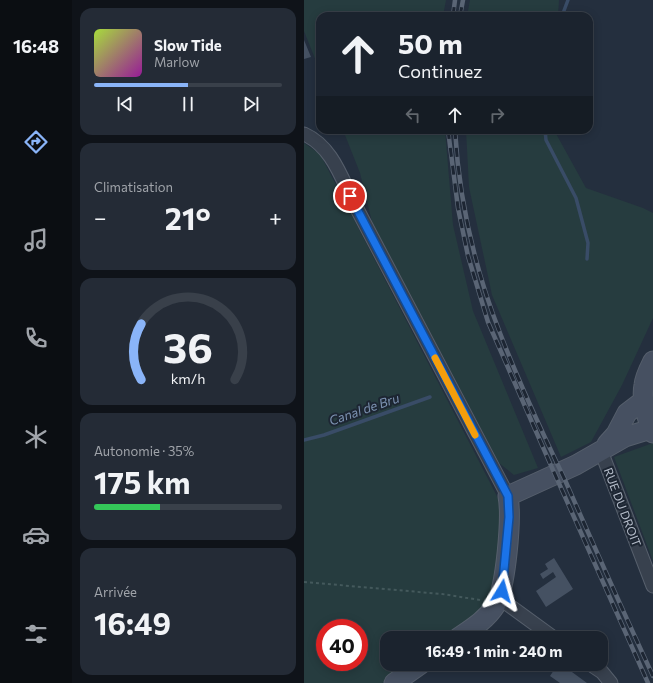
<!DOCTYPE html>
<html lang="fr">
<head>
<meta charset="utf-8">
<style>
	:root { --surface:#1b232e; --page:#242b36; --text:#f1f3f6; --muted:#a0a4aa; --line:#39404a; --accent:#8ab4f8 }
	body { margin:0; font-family:Commissioner,sans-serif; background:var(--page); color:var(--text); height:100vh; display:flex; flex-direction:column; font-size:15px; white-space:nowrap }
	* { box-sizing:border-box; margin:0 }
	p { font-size:13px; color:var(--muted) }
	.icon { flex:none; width:22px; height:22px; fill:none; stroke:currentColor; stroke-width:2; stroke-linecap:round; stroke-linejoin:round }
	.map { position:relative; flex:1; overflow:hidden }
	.sheet { display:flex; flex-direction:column; gap:8px; padding:8px; background:#0f1319; width:232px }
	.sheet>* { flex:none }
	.hud { position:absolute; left:12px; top:12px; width:277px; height:122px; border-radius:12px; box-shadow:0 2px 10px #0003,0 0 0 1px var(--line); background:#1b232e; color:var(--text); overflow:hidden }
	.speed { position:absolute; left:12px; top:619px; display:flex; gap:8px; font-size:20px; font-weight:700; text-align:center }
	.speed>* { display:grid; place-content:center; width:52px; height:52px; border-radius:50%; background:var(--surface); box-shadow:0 2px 10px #0003,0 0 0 1px var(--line); line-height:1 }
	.speed .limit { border:6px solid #d22; background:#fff; color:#111 }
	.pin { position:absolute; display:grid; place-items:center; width:34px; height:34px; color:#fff; margin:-17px; border:2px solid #fff; border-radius:50%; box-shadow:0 1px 4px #0007 }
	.me { position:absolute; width:44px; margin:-22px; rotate:8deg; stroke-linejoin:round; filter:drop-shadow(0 0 3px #0008) }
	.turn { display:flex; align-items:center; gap:14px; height:84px; padding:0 16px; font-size:18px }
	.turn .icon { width:52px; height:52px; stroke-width:2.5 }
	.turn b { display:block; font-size:28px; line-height:34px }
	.lanes { display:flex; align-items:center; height:38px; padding:0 16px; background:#0003; justify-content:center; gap:20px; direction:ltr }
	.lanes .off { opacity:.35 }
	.big { font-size:30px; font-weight:700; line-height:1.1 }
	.sheet .card { flex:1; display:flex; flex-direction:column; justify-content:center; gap:6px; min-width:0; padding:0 14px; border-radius:12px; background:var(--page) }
	.sheet .dial { align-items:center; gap:0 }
	.dial svg { height:104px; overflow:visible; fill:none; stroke:var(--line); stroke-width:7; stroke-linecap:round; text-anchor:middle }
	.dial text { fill:var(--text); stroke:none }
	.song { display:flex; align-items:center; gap:12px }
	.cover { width:48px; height:48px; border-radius:6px; background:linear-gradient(135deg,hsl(80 70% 55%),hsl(300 70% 35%)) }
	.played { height:4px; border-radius:2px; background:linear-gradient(90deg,var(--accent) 50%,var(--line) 50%) }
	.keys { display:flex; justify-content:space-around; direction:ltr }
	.heat { display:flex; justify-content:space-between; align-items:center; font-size:22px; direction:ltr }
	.charge { height:6px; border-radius:3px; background:linear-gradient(90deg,#34c759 35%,var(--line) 0) }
	.trip { position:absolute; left:76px; top:631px; width:228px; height:40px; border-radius:12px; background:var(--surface); box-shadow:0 2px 10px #0003,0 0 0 1px var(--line); font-weight:700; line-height:40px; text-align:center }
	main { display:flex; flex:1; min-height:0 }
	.dock { display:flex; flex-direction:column; width:72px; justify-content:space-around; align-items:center; background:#0b0e12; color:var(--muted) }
	.dock .icon { width:28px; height:28px }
	.dock .on { color:var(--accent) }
	.dock b { font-size:18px; color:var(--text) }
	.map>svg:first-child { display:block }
</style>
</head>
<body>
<main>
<nav class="dock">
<b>16:48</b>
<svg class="icon on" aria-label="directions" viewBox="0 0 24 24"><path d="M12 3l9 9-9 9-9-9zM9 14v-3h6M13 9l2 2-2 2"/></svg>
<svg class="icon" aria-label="music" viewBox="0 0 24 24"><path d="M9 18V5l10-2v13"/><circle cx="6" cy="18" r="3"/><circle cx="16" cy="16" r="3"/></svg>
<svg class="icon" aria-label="phone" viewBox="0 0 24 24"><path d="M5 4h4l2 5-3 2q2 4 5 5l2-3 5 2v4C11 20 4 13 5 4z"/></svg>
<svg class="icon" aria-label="climate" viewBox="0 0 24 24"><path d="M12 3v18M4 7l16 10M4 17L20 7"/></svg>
<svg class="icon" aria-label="car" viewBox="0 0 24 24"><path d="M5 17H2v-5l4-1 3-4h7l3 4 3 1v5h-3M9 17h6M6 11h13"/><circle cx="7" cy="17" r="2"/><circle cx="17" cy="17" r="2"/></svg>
<svg class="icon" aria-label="filters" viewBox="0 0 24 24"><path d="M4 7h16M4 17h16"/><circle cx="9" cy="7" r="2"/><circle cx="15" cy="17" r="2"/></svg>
</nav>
<section class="sheet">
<div class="card">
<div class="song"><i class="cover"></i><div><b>Slow Tide</b><p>Marlow</p></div></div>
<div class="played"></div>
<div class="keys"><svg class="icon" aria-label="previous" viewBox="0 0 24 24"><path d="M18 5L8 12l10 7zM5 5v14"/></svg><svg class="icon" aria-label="pause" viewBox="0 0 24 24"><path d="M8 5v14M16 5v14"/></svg><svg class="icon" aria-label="next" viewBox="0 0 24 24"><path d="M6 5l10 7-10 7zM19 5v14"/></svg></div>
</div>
<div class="card"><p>Climatisation</p>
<div class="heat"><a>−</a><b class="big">21°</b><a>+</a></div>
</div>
<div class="card dial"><svg viewBox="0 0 100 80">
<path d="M14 69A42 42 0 1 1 86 69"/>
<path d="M14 69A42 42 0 0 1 14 26" stroke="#8ab4f8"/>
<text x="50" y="56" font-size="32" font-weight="700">36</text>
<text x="50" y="72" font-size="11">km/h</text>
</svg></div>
<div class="card"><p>Autonomie · 35%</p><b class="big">175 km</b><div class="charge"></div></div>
<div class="card"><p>Arrivée</p><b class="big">16:49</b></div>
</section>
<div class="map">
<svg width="349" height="683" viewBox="0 0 349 683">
	<rect width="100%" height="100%" fill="#242f3e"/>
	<path fill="#263c3f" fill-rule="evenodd" d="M0,0H142L139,16H16V71L0,31Z
		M166,0H255L254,16H163Z
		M39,130H141L149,225L169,311L234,468L210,475L195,463L68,222L56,173Z
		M162,130H250L282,188L339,208L349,213V318L318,385L287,442L257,457L188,295L165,187Z
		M0,143L16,154L196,502L198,521L194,571L183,606L166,623L144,638H83V664H108L87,679L78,683H0ZM21,628H55V662H21Z
		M349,443V561L310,457Z"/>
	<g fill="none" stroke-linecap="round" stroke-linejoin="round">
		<path stroke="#394c67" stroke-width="3.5" d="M258,16L264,0
			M241,130L242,140L272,198L284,243L283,259
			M0,440L20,435L126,397"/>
	</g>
	<path fill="#455162" d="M0,40L7,57L0,59Z
		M250,558L269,589L242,607L232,591L252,577L249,572L239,579L236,574L244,569L241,564Z
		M254,664H257L283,683H256L246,676Z"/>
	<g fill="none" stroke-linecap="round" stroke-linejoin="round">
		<g stroke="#565f6c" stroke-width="15">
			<path id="street" d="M0,134C29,147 38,180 51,205L204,496
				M297,451L349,586
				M195,598L250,638
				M286,664L298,672L307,683"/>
		</g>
		<g stroke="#565f6c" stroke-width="21">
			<path id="secondary" d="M349,361C345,369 341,376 340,385C337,400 343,419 349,433
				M303,444L312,434L323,413L340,400
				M154,638C167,629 182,620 191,606C202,589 208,517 204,496L272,465L321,437L347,429
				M90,683L117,664"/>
		</g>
		<path stroke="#44595c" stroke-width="2" stroke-dasharray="3 3" stroke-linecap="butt" d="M0,582L138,594L176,600"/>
		<use href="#street" stroke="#38414e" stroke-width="13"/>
		<use href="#secondary" stroke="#465061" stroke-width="19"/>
		<g stroke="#5a6575" stroke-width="4.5">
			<path id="rail" d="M149,16L151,0
				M156,16L159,0
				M144,130L154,208L164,256L184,322L245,461L344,683
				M151,130C155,199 171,269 196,333C215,383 238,432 261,480C290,546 319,611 349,676"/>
		</g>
		<use href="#rail" stroke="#1d2633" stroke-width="3" stroke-dasharray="9" stroke-linecap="butt"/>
	</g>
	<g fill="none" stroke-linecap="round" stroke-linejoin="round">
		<g stroke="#114b97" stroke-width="10">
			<path id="route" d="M46,196L204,496L205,517L198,591"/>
		</g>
		<use href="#route" stroke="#1a73e8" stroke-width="7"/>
		<path stroke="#f59e0b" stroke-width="7" d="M131,358L171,435"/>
	</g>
	<g text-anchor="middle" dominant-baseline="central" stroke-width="4" stroke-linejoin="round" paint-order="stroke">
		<g font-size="12" fill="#b4bcc9" stroke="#1d2633">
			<text transform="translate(319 507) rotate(69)">RUE DU DROIT</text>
		</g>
		<g font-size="13" font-style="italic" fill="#7c92b1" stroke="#1d2633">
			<text transform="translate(60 409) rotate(-19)">Canal de Bru</text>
		</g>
	</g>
</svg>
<div class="speed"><div class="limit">40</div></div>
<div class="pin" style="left:46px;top:196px;background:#d93025"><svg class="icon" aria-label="arrive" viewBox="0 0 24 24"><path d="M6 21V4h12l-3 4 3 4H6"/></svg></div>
<svg class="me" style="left:198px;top:591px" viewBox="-20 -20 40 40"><path d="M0-17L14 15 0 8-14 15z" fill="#1a73e8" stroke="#fff" stroke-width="4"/></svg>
<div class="trip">16:49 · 1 min · 240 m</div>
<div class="hud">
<div class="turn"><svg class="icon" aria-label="ahead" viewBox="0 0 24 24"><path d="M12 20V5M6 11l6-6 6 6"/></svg><div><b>50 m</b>Continuez</div></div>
<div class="lanes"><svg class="icon off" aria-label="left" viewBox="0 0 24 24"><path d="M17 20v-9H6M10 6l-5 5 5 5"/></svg><svg class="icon" aria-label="ahead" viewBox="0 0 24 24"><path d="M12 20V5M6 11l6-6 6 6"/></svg><svg class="icon off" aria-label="right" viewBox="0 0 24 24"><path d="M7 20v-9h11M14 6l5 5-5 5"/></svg></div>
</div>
</div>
</main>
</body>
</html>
